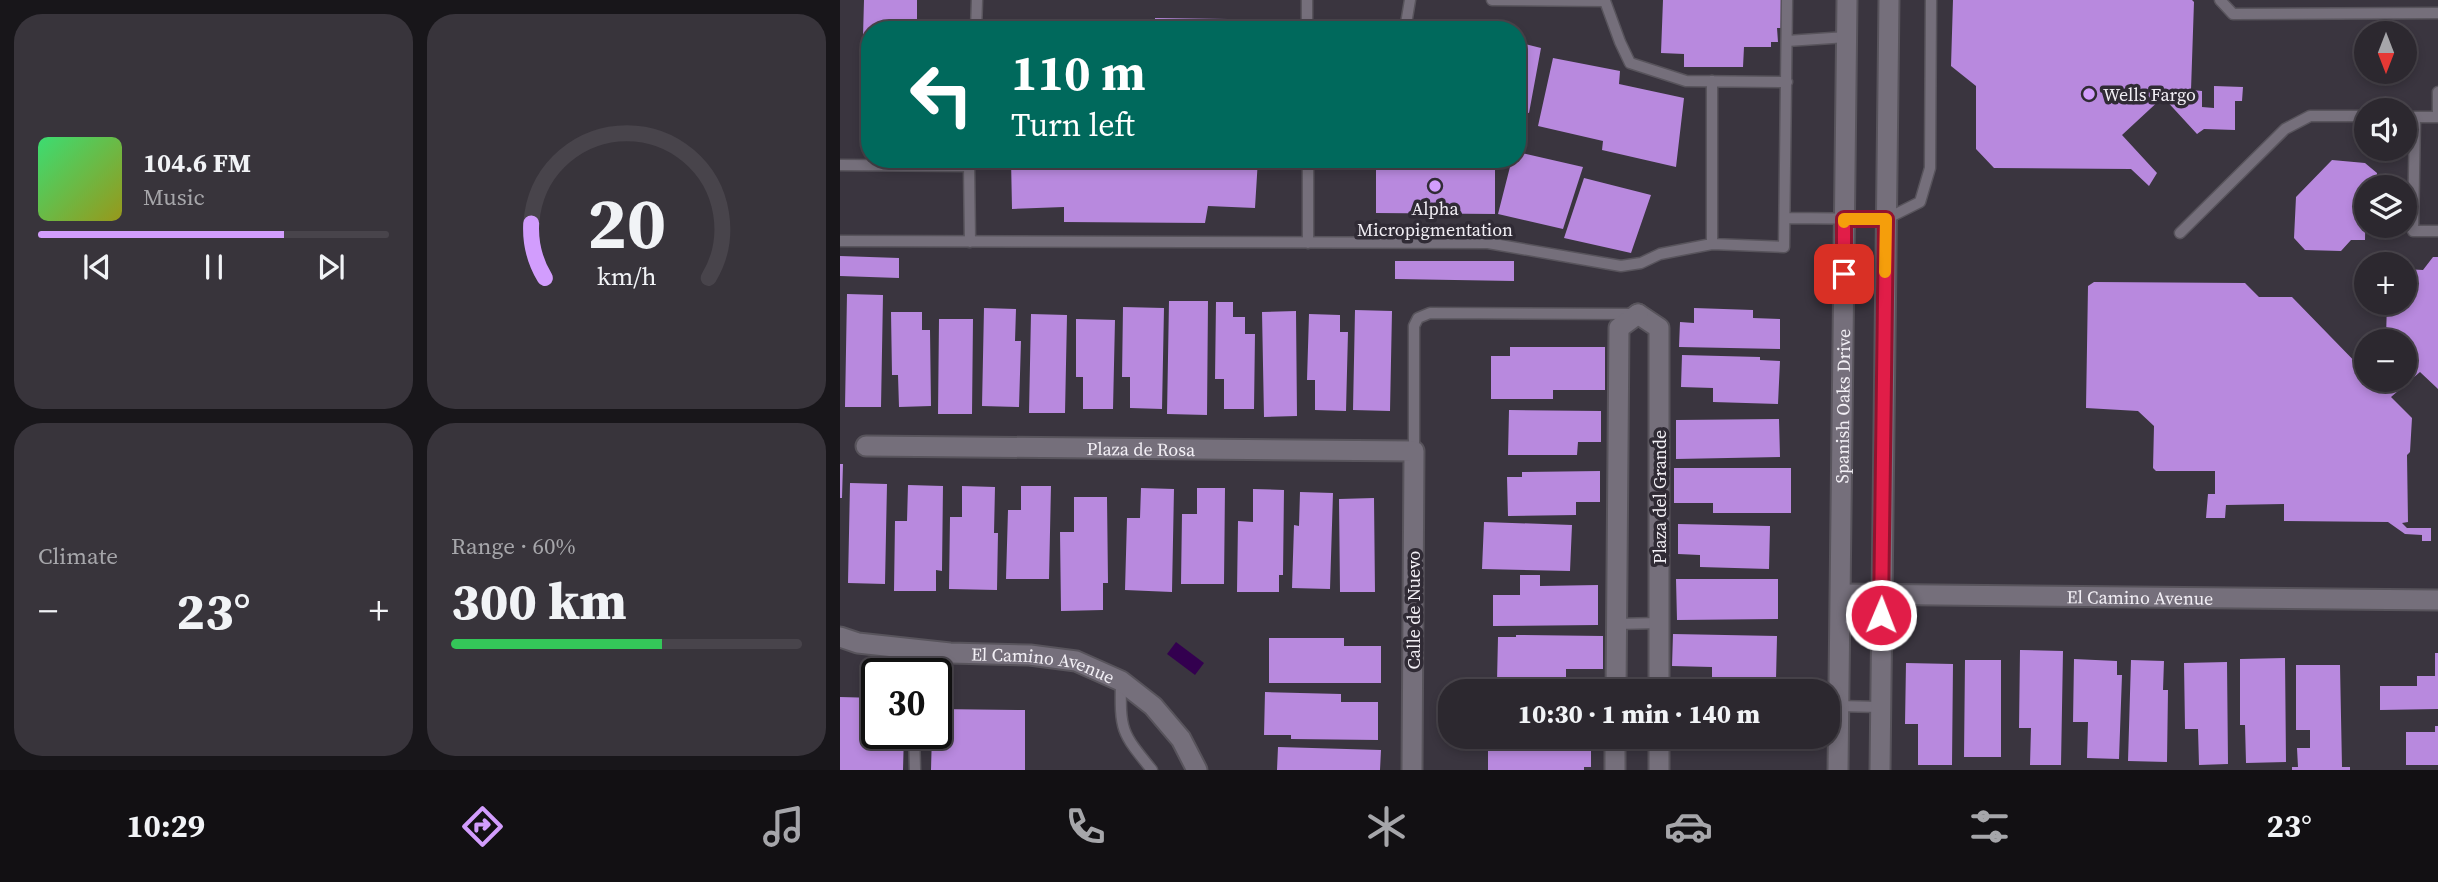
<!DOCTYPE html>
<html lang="en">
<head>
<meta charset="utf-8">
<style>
	:root { --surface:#2c282f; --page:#38343b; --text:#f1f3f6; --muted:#a6a6aa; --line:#48444b; --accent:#d29dfd }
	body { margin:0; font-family:"Source Serif 4",serif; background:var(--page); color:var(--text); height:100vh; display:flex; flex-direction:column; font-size:26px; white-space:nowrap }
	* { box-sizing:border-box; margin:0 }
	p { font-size:23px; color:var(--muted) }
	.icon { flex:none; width:38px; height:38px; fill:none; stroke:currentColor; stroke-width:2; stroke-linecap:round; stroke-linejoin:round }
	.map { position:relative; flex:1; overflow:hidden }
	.drawer { display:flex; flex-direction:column; gap:14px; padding:14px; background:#18161a; width:840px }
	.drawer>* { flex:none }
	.banner { position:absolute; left:21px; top:21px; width:665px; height:147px; border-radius:28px; box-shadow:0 4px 10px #0003,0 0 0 2px var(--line); background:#00695c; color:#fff; overflow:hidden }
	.needle { width:46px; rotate:180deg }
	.fabs { position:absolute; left:1514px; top:21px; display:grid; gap:14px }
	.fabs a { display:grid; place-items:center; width:63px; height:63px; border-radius:50%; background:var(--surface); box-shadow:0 4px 10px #0003,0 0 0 2px var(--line); font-size:35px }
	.speed { position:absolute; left:21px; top:658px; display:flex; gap:14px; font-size:35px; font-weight:700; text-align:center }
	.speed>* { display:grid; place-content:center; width:91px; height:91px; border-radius:50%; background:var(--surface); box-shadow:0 4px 10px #0003,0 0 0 2px var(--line); line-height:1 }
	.speed .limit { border:4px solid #111; border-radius:10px; background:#fff; color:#111 }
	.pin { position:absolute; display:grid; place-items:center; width:60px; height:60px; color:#fff; margin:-30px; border-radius:14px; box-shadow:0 4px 10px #0006 }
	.me { position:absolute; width:77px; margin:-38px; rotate:1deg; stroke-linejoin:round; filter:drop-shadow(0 0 5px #0008) }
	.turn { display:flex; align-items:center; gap:24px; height:147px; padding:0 35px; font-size:32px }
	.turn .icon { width:91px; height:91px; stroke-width:2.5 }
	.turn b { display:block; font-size:49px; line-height:60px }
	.big { font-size:52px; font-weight:800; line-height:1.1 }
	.drawer .card { flex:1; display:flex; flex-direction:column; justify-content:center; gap:10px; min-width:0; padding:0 24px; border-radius:28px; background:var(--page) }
	.drawer .dial { align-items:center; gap:0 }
	.dial svg { height:182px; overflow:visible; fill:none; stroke:var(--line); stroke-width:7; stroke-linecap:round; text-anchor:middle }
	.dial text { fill:var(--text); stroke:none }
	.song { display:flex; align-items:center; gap:21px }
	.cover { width:84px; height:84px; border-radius:10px; background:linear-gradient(135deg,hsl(140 70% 55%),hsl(60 70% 35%)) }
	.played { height:7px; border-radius:4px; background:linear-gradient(90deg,var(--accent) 70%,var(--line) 70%) }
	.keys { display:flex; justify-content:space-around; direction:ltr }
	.heat { display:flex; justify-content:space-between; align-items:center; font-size:38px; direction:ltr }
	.charge { height:10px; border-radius:5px; background:linear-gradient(90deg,#34c759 60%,var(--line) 0) }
	.drawer .tiles { flex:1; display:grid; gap:14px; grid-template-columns:repeat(2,1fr) }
	.trip { position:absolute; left:598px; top:679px; width:402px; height:70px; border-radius:28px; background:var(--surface); box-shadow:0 4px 10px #0003,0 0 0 2px var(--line); font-weight:800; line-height:70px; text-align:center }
	.dock { display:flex; height:112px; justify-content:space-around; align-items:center; background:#121013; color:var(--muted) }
	.dock .icon { width:49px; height:49px }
	.dock .active { color:var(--accent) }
	.dock b { font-size:32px; color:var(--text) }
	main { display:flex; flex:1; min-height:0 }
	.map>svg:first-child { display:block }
</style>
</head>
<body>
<main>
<section class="drawer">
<div class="tiles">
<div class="card">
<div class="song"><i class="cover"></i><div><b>104.6 FM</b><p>Music</p></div></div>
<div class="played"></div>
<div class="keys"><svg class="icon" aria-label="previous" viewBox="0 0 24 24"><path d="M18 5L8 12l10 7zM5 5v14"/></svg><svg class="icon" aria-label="pause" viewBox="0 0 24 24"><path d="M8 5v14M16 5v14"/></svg><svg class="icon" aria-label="next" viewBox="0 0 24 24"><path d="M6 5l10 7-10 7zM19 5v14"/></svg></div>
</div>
<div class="card dial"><svg viewBox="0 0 100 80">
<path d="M14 69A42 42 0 1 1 86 69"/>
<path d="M14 69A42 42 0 0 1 8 45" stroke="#d29dfd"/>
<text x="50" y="56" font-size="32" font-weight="700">20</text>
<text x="50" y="72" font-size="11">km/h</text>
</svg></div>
<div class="card"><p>Climate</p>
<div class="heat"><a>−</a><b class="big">23°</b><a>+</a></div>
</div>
<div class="card"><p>Range · 60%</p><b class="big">300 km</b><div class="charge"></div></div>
</div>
</section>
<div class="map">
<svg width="1598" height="770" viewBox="0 0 1598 770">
	<rect width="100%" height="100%" fill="#3a353f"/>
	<path fill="#33004f" d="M336,642L364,663L355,675L327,654Z"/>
	<path fill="#b889de" d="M24,0H77V27H73V30H30V73H22Z
		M823,0H942L941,28H937L938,42H931V47H904L903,67H844V54L821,53Z
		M1113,0H1352L1354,2L1351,90L1362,91V107L1374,108V86L1403,87L1402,101H1395V130L1364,129L1357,134L1323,97L1282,135L1317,173L1309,186L1291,169L1154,168L1136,149V86L1111,66Z
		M315,18L388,19V30H315Z
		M677,42L701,48L689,113L677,110Z
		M713,58L780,71L779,84L844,98L836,167L762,150L763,141L698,126Z
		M677,152L743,167L723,229L658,214L672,159H677Z
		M171,159H418L415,208L368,206L365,223L224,222V207L172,209Z
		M536,159H655V214L536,213Z
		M1492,160L1525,163L1537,173L1536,187H1526L1525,240H1511L1501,251L1465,250L1454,238L1456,197Z
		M744,178L811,195L791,253L724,238Z
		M0,256L59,258V278L0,276Z
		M1593,257H1598V389L1580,372L1551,397L1572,418L1570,452L1567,455L1568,522L1562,523L1567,528H1591V541H1582V535L1565,534L1548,522L1444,521V504L1386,505L1385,518H1366L1368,494H1375V471H1316L1313,468L1314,426L1298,411L1246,408L1248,286L1254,282L1405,283L1419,297H1452L1526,373V380H1533L1540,387L1548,380H1564V365L1570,360L1564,355V341H1551L1546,337L1547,303H1564V269L1583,270Z
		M555,261H674V281L555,279Z
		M7,294L43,295L41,407H5Z
		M329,301H368L367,415L327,414Z
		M376,302H393V317H405V334H415L414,409H384V379H375Z
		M283,307L324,308L322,409L290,408V377H282Z
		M144,308L176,309L175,341H181L179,407L142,406Z
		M854,308L913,310V318L940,319V349L839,347L840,322L854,323Z
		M515,310L552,311L550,411L513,410Z
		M456,311L457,416L424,417L422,312Z
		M51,312H82V330H90L91,406L59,407L58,375H52Z
		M191,314L227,315L225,413H189Z
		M469,314L500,315V332H508L506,411L475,410V380H467Z
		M99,319H133L132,414H98Z
		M236,319L275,320L273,409H243V377H236Z
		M670,347H765V390H713V399H651V356H670Z
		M842,355L920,357V360L940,361L938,404L873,402V388L841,387Z
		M669,410L761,411V442H738L737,455H668Z
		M939,419L940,457L836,459V420Z
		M0,464H3L2,498H0Z
		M834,468H951V513H873V503H834Z
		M760,471V502H736V515L668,516L667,477H682V472Z
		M10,483L47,484L45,584L8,583Z
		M68,485L103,486L102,571L96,570V591H54L55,521H67Z
		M122,486L155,487L154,533H158L157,590L109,589L110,517H122Z
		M181,486H211L209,579H166L168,510H181Z
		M301,488L334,489L332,592L285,590L287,518H300Z
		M357,488H385L384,584H341L342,514H357Z
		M413,489L444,490L443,575H439V592H397L398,521L413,522Z
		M460,492L493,493L490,589L452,588L454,525L459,526Z
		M234,497H267L268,583H263V610L221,611L220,532H234Z
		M534,498L535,592H500L499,499Z
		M644,522L732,525L730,571L642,569Z
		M838,524L930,526L929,569L860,567V555L838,554Z
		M680,575H700V586L758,585V625L653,626V595H680Z
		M836,579H938V619L837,620Z
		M833,634L937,636L936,679L872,678V667L832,666Z
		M676,635L763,636V669H726V681H657L658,637H676Z
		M429,638H504V646H541V683H429Z
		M1180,650L1223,651L1221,765H1190L1191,728H1179Z
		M1595,653H1598V709L1540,710V686H1577V676H1595Z
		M1445,658L1446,762L1406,763L1405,725H1400V659Z
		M1234,659L1277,661V675H1282L1279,759L1247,758L1248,722H1233Z
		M1125,660H1161V757H1124Z
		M1291,660L1324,661L1323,690H1328L1327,762L1288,761Z
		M1387,662L1388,764L1359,765L1358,729H1345L1344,663Z
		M1066,663L1113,664L1112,765H1078V724H1065Z
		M1456,665H1500L1502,767H1510V770H1452V767H1458L1457,748H1470V730H1456Z
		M425,692L501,694V702H538V740L451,739V735H424Z
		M0,697L37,698V733H64L63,770H0Z
		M96,709L185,710V770H91L92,733H96Z
		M1595,726H1598V765H1566V732H1595Z
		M648,745L751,747V767H744V770H648Z
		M438,747L541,750L540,770H437Z"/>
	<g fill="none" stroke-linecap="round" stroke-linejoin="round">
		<g stroke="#58545c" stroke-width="13">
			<path id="lane" d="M467,0V30
				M652,0L765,1L780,42L790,63L846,81L947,82
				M1380,0L1393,14L1598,13
				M136,30L137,0
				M565,30L570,0
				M947,41L1007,37
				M872,81V244
				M1564,117H1598
				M1575,117L1573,231H1598
				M1598,117V92
				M468,159V243
				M0,165L129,166V159
				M129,166L130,242
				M946,218L1046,219L1080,202L1090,168L1091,0
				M1340,233L1445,129L1470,116H1526
				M0,241L648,243L781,266L801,263L820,254L872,244L944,247L947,0
				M574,451V326L578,318L590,313L794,314
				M776,624L819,623
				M73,649L74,674
				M281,681C280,731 281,732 312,770
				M998,706L1040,707
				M74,733L75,770"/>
		</g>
		<g stroke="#58545c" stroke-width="23">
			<g id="street">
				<path d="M798,314L819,328V691"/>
				<path id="s1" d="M26,446L574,451L572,770"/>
				<path id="s2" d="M1001,594L1598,600"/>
				<path id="s3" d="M0,637L18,643L110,653L190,655L236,661L281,681L313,706L341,739L357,770"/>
				<path d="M776,691L779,328L798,314"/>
				<path d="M775,770V737"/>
				<path d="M819,770V737"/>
				<path id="s4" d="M998,770L1007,0"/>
				<path d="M1040,770L1049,0"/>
			</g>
		</g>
		<use href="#lane" stroke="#756f7b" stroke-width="10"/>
		<use href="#street" stroke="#756f7b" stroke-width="19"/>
	</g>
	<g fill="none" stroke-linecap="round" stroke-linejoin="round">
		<g stroke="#92132f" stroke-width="18">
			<path id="route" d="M1004,274V219H1046L1041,615"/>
		</g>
		<use href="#route" stroke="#e11d48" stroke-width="12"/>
		<path stroke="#f59e0b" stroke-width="12" d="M1004,222V219H1046L1045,272"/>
	</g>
	<g fill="#d29dfd" stroke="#302b35" stroke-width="2.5">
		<circle cx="1249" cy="94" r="7"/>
		<circle cx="595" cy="186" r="7"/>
	</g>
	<g text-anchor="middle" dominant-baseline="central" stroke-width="7" stroke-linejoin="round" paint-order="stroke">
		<g font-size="18" fill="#f2eff5" stroke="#302b35" text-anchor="start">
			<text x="1263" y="94">Wells Fargo</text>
			<text x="595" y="208" text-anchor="middle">Alpha<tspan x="595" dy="21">Micropigmentation</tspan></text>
		</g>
		<g font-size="18" fill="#f2eff5" stroke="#302b35">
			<text stroke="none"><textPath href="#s4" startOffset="364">Spanish Oaks Drive</textPath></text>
			<text stroke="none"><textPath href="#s1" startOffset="275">Plaza de Rosa</textPath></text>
			<text transform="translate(819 497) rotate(-90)">Plaza del Grande</text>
			<text stroke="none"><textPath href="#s2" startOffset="299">El Camino Avenue</textPath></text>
			<text transform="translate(573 610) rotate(-90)">Calle de Nuevo</text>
			<text stroke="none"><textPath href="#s3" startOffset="206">El Camino Avenue</textPath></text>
		</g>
	</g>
</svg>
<div class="fabs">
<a><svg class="needle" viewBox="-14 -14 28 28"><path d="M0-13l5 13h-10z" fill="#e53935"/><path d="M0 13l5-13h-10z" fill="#a6a6aa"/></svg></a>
<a><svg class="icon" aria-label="sound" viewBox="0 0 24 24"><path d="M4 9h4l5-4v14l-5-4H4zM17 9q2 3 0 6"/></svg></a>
<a><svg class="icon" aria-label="layers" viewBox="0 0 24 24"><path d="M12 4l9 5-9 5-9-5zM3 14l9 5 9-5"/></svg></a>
<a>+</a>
<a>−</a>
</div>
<div class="speed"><div class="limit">30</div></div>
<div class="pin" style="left:1004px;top:274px;background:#d93025"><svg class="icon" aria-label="arrive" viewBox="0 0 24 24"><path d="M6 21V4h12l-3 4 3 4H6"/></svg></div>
<svg class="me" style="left:1041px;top:615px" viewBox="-20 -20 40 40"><circle r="17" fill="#e11d48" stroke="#fff" stroke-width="3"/><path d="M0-11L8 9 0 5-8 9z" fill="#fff"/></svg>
<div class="trip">10:30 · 1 min · 140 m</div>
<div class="banner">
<div class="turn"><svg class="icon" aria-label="left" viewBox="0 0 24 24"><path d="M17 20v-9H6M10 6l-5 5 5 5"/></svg><div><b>110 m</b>Turn left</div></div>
</div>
</div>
</main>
<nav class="dock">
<b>10:29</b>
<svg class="icon active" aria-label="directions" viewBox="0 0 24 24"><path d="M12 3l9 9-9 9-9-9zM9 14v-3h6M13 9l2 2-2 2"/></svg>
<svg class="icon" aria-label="music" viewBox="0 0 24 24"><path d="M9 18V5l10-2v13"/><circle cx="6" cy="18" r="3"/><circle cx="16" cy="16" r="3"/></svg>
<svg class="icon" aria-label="phone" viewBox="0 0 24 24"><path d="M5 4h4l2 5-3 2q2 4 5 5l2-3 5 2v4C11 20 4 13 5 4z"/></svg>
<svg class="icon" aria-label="climate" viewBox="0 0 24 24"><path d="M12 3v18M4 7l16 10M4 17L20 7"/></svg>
<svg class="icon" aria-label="car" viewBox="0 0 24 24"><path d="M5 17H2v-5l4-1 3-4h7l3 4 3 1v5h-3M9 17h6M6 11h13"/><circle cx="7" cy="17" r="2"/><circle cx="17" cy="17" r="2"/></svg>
<svg class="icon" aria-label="filters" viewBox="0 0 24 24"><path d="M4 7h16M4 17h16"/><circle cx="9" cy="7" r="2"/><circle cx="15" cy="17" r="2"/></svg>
<b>23°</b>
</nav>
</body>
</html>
